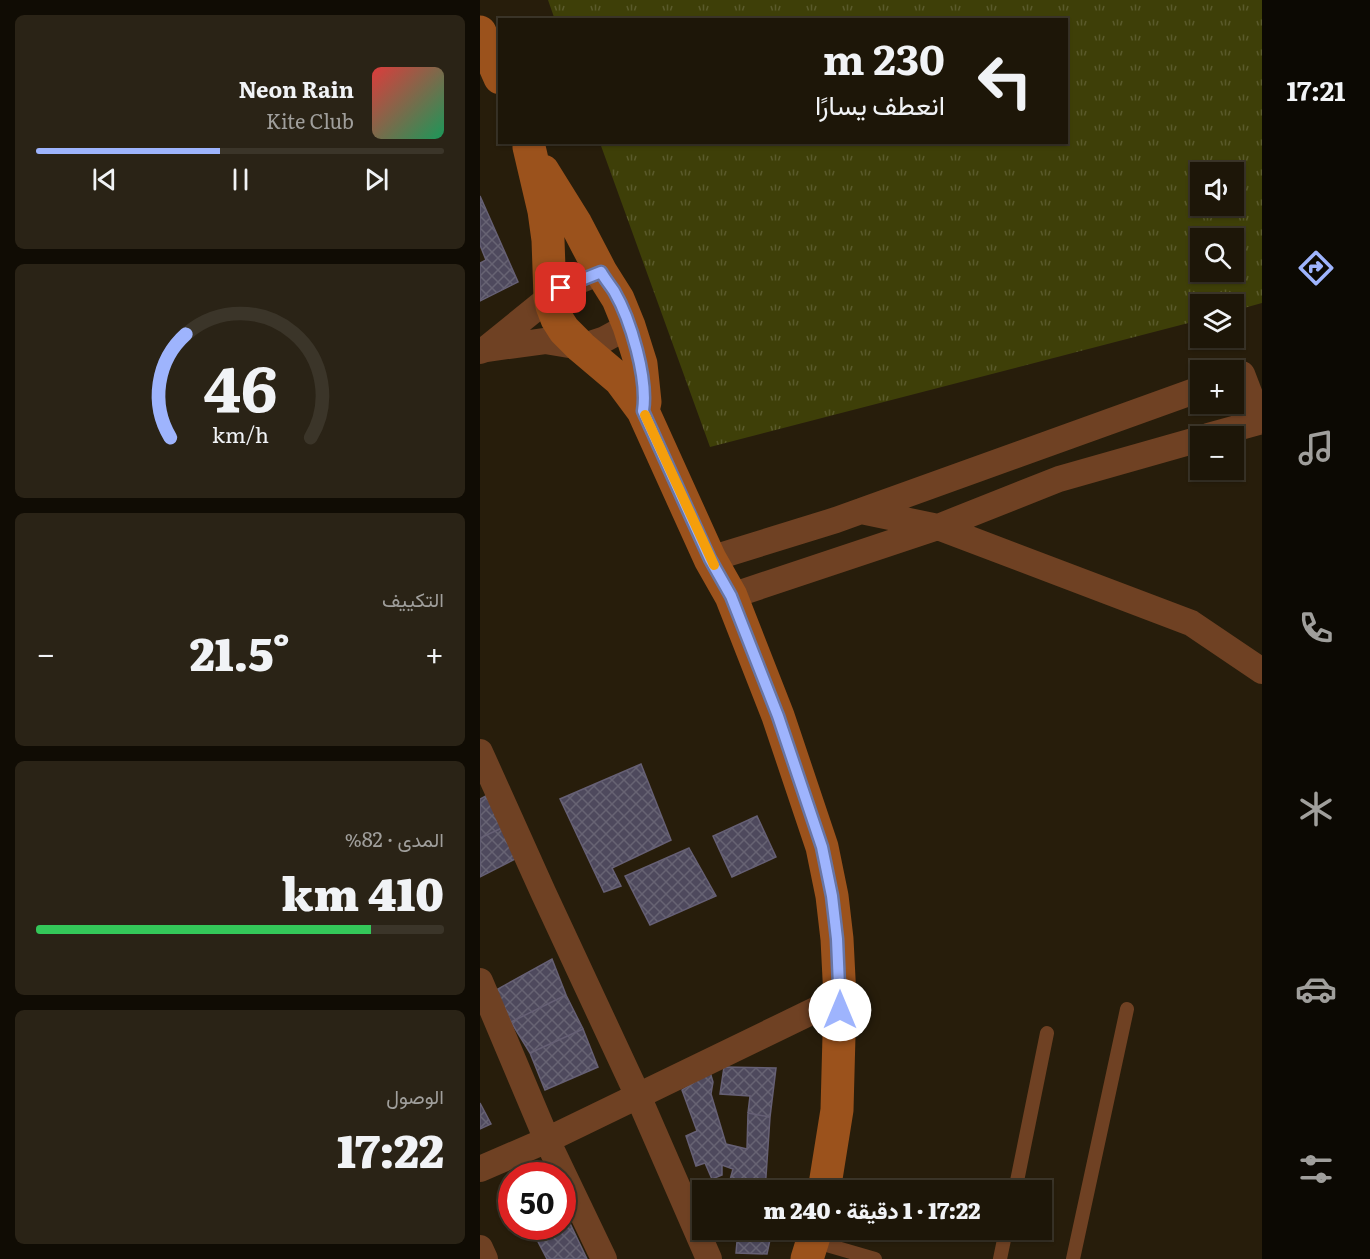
<!DOCTYPE html>
<html lang="ar">
<head>
<meta charset="utf-8">
<style>
	:root { --surface:#1d1608; --page:#2a2316; --text:#f1f3f6; --muted:#a09f9c; --line:#3b3529; --accent:#9eb4fd }
	body { margin:0; font-family:Literata,Vazirmatn,serif; background:var(--page); color:var(--text); direction:rtl; height:100vh; display:flex; flex-direction:column; font-size:22px; white-space:nowrap }
	* { box-sizing:border-box; margin:0 }
	p { font-size:20px; color:var(--muted) }
	.icon { flex:none; width:33px; height:33px; fill:none; stroke:currentColor; stroke-width:2; stroke-linecap:round; stroke-linejoin:round }
	.map { position:relative; flex:1; overflow:hidden; direction:ltr }
	.drawer { display:flex; flex-direction:column; gap:15px; padding:15px; background:#100c04; width:480px }
	.drawer>* { flex:none }
	.hud { position:absolute; left:18px; top:18px; width:570px; height:126px; border-radius:0px; box-shadow:0 2px 4px #0004,0 0 0 2px var(--line); direction:rtl; background:#1d1608; color:var(--text); overflow:hidden }
	.fabs { position:absolute; left:710px; top:162px; display:grid; gap:12px }
	.fabs a { display:grid; place-items:center; width:54px; height:54px; border-radius:0px; background:var(--surface); box-shadow:0 2px 4px #0004,0 0 0 2px var(--line); font-size:30px }
	.speed { position:absolute; left:18px; top:1162px; display:flex; gap:12px; font-size:30px; font-weight:700; text-align:center }
	.speed>* { display:grid; place-content:center; width:78px; height:78px; border-radius:50%; background:var(--surface); box-shadow:0 2px 4px #0004,0 0 0 2px var(--line); line-height:1 }
	.speed .limit { border:9px solid #d22; background:#fff; color:#111 }
	.pin { position:absolute; display:grid; place-items:center; width:51px; height:51px; color:#fff; margin:-26px; border-radius:12px; box-shadow:0 3px 9px #0006 }
	.me { position:absolute; width:66px; margin:-33px; rotate:0deg; stroke-linejoin:round; filter:drop-shadow(0 0 4px #0008) }
	.turn { display:flex; align-items:center; gap:21px; height:126px; padding:0 24px; font-size:27px }
	.turn .icon { width:78px; height:78px; stroke-width:2.5 }
	.turn b { display:block; font-size:42px; line-height:51px }
	.big { font-size:45px; font-weight:800; line-height:1.1 }
	.drawer .tile { flex:1; display:flex; flex-direction:column; justify-content:center; gap:9px; min-width:0; padding:0 21px; border-radius:9px; background:var(--page) }
	.drawer .dial { align-items:center; gap:0 }
	.dial svg { height:156px; overflow:visible; fill:none; stroke:var(--line); stroke-width:7; stroke-linecap:round; text-anchor:middle }
	.dial text { fill:var(--text); stroke:none }
	.song { display:flex; align-items:center; gap:18px }
	.cover { width:72px; height:72px; border-radius:9px; background:linear-gradient(135deg,hsl(0 70% 55%),hsl(150 70% 35%)) }
	.played { height:6px; border-radius:3px; background:linear-gradient(90deg,var(--accent) 45%,var(--line) 45%) }
	.keys { display:flex; justify-content:space-around; direction:ltr }
	.heat { display:flex; justify-content:space-between; align-items:center; font-size:33px; direction:ltr }
	.charge { height:9px; border-radius:4px; background:linear-gradient(90deg,#34c759 82%,var(--line) 0) }
	.trip { position:absolute; left:212px; top:1180px; width:360px; height:60px; border-radius:0px; background:var(--surface); box-shadow:0 2px 4px #0004,0 0 0 2px var(--line); font-weight:800; line-height:60px; text-align:center; direction:rtl }
	main { display:flex; flex:1; min-height:0 }
	.menu { display:flex; flex-direction:column; width:108px; justify-content:space-around; align-items:center; background:#0c0903; color:var(--muted) }
	.menu .icon { width:42px; height:42px }
	.menu .current { color:var(--accent) }
	.menu b { font-size:27px; color:var(--text) }
	.map>svg:first-child { display:block }
</style>
</head>
<body>
<main>
<nav class="menu">
<b>17:21</b>
<svg class="icon current" aria-label="directions" viewBox="0 0 24 24"><path d="M12 3l9 9-9 9-9-9zM9 14v-3h6M13 9l2 2-2 2"/></svg>
<svg class="icon" aria-label="music" viewBox="0 0 24 24"><path d="M9 18V5l10-2v13"/><circle cx="6" cy="18" r="3"/><circle cx="16" cy="16" r="3"/></svg>
<svg class="icon" aria-label="phone" viewBox="0 0 24 24"><path d="M5 4h4l2 5-3 2q2 4 5 5l2-3 5 2v4C11 20 4 13 5 4z"/></svg>
<svg class="icon" aria-label="climate" viewBox="0 0 24 24"><path d="M12 3v18M4 7l16 10M4 17L20 7"/></svg>
<svg class="icon" aria-label="car" viewBox="0 0 24 24"><path d="M5 17H2v-5l4-1 3-4h7l3 4 3 1v5h-3M9 17h6M6 11h13"/><circle cx="7" cy="17" r="2"/><circle cx="17" cy="17" r="2"/></svg>
<svg class="icon" aria-label="filters" viewBox="0 0 24 24"><path d="M4 7h16M4 17h16"/><circle cx="9" cy="7" r="2"/><circle cx="15" cy="17" r="2"/></svg>
</nav>
<div class="map">
<svg width="782" height="1259" viewBox="0 0 782 1259">
	<defs>
		<pattern id="grass-tufts" width="24" height="20" patternUnits="userSpaceOnUse" patternTransform="scale(1.5)"><rect width="24" height="20" fill="#3e3f08"/><path d="M3 7l-1-3M5 7V3M7 7l1-3M15 17l-1-3M17 17v-4M19 17l1-3" fill="none" stroke="#5a5a2b"/></pattern>
		<pattern id="building-cross-hatch" width="8" height="8" patternUnits="userSpaceOnUse" patternTransform="scale(1.5)"><rect width="8" height="8" fill="#4e495d"/><path d="M0 0l8 8M0 8l8-8" fill="none" stroke="#676373"/></pattern>
	</defs>
	<rect width="100%" height="100%" fill="#271d0b"/>
	<path fill="url(#grass-tufts)" fill-rule="evenodd" d="M68,0H782V303L753,311V304H720V320L230,447L120,143L586,142V20H75ZM720,172H753V206H720ZM720,238H753V272H720Z"/>
	<path fill="url(#building-cross-hatch)" stroke="#666075" stroke-width="1.5" d="M0,196L38,282L0,301V263L6,260L0,245Z
		M161,764L191,840L132,868L141,886L124,892L80,799Z
		M13,792L24,827L0,838V799Z
		M277,816L296,857L252,877L233,836Z
		M24,827L39,857L0,877V838Z
		M209,848L236,896L170,925L145,876Z
		M72,959L86,995L31,1022L16,990Z
		M86,995L103,1029L50,1053L31,1022Z
		M103,1029L118,1067L65,1090L50,1053Z
		M244,1067L296,1068L290,1117L268,1113L270,1096L240,1094Z
		M230,1072L233,1082L231,1094L246,1144L267,1149L268,1113L290,1117L285,1191H247L253,1169L242,1165V1175L232,1179L225,1163L216,1166L206,1136L217,1131L202,1090Z
		M0,1103L11,1124L0,1129Z
		M86,1215L107,1259H67L52,1230L59,1227H82V1216Z
		M258,1230H292L287,1254L256,1253Z"/>
	<g fill="none" stroke-linecap="round" stroke-linejoin="round">
		<path stroke="#6f4123" stroke-width="14" d="M535,1191L567,1033
			M333,1241L395,1259
			M520,1259L526,1230
			M593,1259L647,1009"/>
		<path stroke="#6f4123" stroke-width="26" d="M6,349L81,288L121,272
			M0,351L6,349L65,341L101,347L125,339L149,326
			M762,374L780,421
			M728,436L782,421
			M381,511L458,527L711,623L782,671
			M230,559L356,520L720,389
			M251,596L458,527L579,479L720,439
			M0,752L63,892L158,1096L229,1259
			M0,981L67,1140L124,1259
			M0,1169L67,1140L360,998
			M0,1248L5,1259"/>
		<path stroke="#9b521c" stroke-width="33" d="M0,32L20,78
			M49,147L64,211L68,240L70,297L72,306L77,319L84,330L101,347L140,380L163,411L230,559L251,596L298,716L342,847L352,896L357,939L360,998L357,1110L344,1191
			M63,171L96,224L121,272L138,299L149,326L161,364L165,402L163,411
			M327,1259L336,1230"/>
	</g>
	<g fill="none" stroke-linecap="round" stroke-linejoin="round">
		<g stroke="#6775a4" stroke-width="15">
			<path id="route" d="M81,288L121,272C125,279 130,285 134,291C151,320 168,379 163,411L230,559L251,596L298,716L342,847L352,896L357,939L360,1010"/>
		</g>
		<use href="#route" stroke="#9eb4fd" stroke-width="10"/>
		<path stroke="#f59e0b" stroke-width="10" d="M165,415L234,565"/>
	</g>
</svg>
<div class="fabs">
<a><svg class="icon" aria-label="sound" viewBox="0 0 24 24"><path d="M4 9h4l5-4v14l-5-4H4zM17 9q2 3 0 6"/></svg></a>
<a><svg class="icon" aria-label="search" viewBox="0 0 24 24"><circle cx="10" cy="10" r="6"/><path d="M15 15l6 6"/></svg></a>
<a><svg class="icon" aria-label="layers" viewBox="0 0 24 24"><path d="M12 4l9 5-9 5-9-5zM3 14l9 5 9-5"/></svg></a>
<a>+</a>
<a>−</a>
</div>
<div class="speed"><div class="limit">50</div></div>
<div class="pin" style="left:81px;top:288px;background:#d93025"><svg class="icon" aria-label="arrive" viewBox="0 0 24 24"><path d="M6 21V4h12l-3 4 3 4H6"/></svg></div>
<svg class="me" style="left:360px;top:1010px" viewBox="-20 -20 40 40"><circle r="19" fill="#fff"/><path d="M0-13L10 11 0 6-10 11z" fill="#9eb4fd"/></svg>
<div class="trip">17:22 · 1 دقيقة · 240 m</div>
<div class="hud">
<div class="turn"><svg class="icon" aria-label="left" viewBox="0 0 24 24"><path d="M17 20v-9H6M10 6l-5 5 5 5"/></svg><div><b>230 m</b>انعطف يسارًا</div></div>
</div>
</div>
<section class="drawer">
<div class="tile">
<div class="song"><i class="cover"></i><div><b>Neon Rain</b><p>Kite Club</p></div></div>
<div class="played"></div>
<div class="keys"><svg class="icon" aria-label="previous" viewBox="0 0 24 24"><path d="M18 5L8 12l10 7zM5 5v14"/></svg><svg class="icon" aria-label="pause" viewBox="0 0 24 24"><path d="M8 5v14M16 5v14"/></svg><svg class="icon" aria-label="next" viewBox="0 0 24 24"><path d="M6 5l10 7-10 7zM19 5v14"/></svg></div>
</div>
<div class="tile dial"><svg viewBox="0 0 100 80">
<path d="M14 69A42 42 0 1 1 86 69"/>
<path d="M14 69A42 42 0 0 1 22 16" stroke="#9eb4fd"/>
<text x="50" y="56" font-size="32" font-weight="700">46</text>
<text x="50" y="72" font-size="11">km/h</text>
</svg></div>
<div class="tile"><p>التكييف</p>
<div class="heat"><a>−</a><b class="big">21.5°</b><a>+</a></div>
</div>
<div class="tile"><p>المدى · 82%</p><b class="big">410 km</b><div class="charge"></div></div>
<div class="tile"><p>الوصول</p><b class="big">17:22</b></div>
</section>
</main>
</body>
</html>
